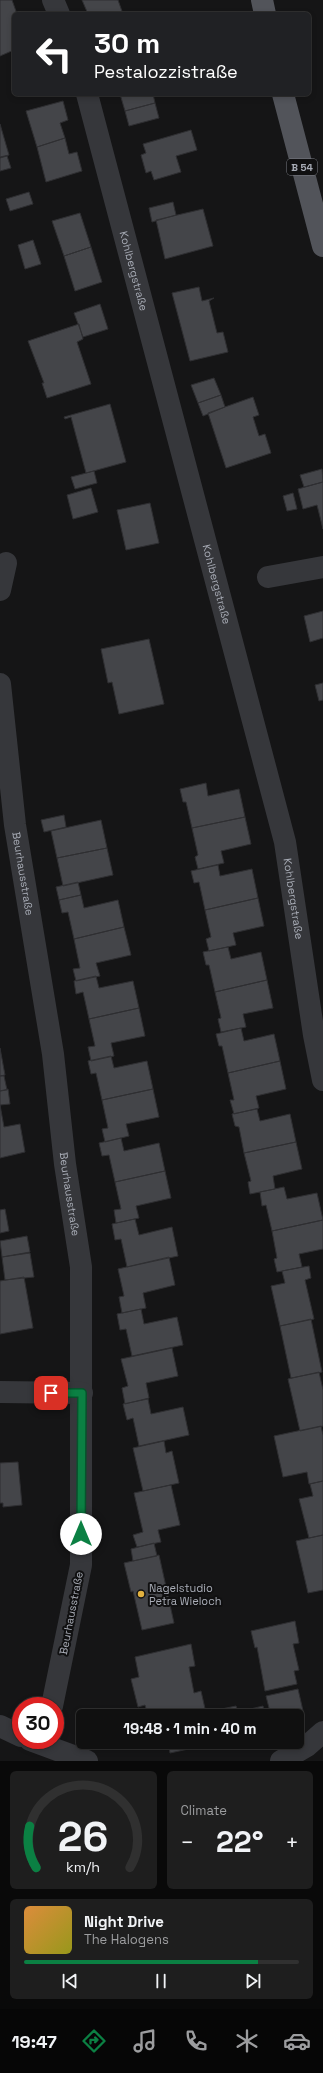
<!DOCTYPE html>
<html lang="en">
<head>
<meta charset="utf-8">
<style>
	:root { --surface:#101010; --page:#1e1e1e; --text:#f1f3f6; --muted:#9c9d9f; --line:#303030; --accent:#0b8043 }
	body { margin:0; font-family:"Space Grotesk",sans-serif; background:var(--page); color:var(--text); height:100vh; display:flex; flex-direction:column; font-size:15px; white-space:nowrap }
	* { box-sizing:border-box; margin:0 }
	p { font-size:13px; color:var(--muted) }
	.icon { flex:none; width:22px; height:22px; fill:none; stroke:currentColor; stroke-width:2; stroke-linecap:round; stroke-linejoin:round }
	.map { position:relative; height:1761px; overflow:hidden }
	.drawer { display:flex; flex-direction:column; gap:10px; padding:10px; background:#090909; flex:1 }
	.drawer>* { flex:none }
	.banner { position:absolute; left:12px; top:12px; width:299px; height:84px; border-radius:6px; box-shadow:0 2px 6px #0003,0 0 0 1px var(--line); background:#202124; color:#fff; overflow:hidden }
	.speed { position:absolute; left:12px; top:1697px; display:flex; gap:8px; font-size:20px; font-weight:700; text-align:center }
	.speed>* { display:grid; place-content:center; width:52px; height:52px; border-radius:50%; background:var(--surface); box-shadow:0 2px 6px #0003,0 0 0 1px var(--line); line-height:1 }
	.speed .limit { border:6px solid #d22; background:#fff; color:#111 }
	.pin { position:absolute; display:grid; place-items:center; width:34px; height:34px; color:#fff; margin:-17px; border-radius:8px; box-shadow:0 2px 6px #0006 }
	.me { position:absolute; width:44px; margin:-22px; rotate:0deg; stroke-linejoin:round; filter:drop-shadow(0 0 3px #0008) }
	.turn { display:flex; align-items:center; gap:14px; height:84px; padding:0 16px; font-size:18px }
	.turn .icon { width:52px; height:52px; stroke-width:2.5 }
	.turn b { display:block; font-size:28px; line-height:34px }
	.big { font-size:30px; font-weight:600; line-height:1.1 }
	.drawer .tile { flex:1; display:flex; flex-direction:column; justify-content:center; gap:6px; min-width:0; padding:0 14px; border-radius:6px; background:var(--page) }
	.drawer .dial { align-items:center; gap:0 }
	.dial svg { height:104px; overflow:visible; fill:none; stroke:var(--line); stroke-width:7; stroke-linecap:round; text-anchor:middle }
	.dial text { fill:var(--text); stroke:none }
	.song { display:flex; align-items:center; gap:12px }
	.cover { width:48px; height:48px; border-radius:6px; background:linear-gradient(135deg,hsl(30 70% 55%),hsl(60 70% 35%)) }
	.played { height:4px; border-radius:2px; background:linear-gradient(90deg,var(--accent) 85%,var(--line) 85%) }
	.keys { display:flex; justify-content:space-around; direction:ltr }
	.heat { display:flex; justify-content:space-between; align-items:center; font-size:22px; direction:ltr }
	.drawer .tiles { flex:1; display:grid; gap:10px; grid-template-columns:1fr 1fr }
	.tile:last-child { grid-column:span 2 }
	.trip { position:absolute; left:76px; top:1709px; width:228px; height:40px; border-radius:6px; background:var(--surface); box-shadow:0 2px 6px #0003,0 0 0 1px var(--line); font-weight:600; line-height:40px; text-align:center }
	.tabs { display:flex; height:64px; justify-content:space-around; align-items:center; background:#060606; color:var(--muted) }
	.tabs .icon { width:28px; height:28px }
	.tabs .current { color:var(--accent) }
	.tabs b { font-size:18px; color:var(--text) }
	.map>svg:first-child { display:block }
</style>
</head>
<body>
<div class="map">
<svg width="323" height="1761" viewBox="0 0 323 1761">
	<rect width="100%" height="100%" fill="#151516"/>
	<path fill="#444549" stroke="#2f2f32" d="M0,0H12L17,14H14V50L0,56Z
		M82,0H118L123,14H88Z
		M120,94H153L155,103L125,111Z
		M63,101L68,120L60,123L65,138L37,147L26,111Z
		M155,103L159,118L129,126L125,111Z
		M0,124L9,155L0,157Z
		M191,130L197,150L176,156L181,172L154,180L151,171L146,173L141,155L146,153L143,144Z
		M65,138L69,154L77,152L82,171L46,182L37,147Z
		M7,156L11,168L0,171V158Z
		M29,192L33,204L10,211L6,199Z
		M173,202L176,215L152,222L149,208Z
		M203,209L213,246L165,259L156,220Z
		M80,213L91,247L64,256L52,221Z
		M33,240L41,264L25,269L18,245Z
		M91,247L102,282L75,291L64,256Z
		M199,287L202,301L214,298L209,301L217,333L223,332L228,352L190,361L172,293Z
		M100,304L108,329L83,337L74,313Z
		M79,324L83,339L77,342L91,384L47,398L42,383H44L28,341Z
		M214,378L221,395L198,403L191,385Z
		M221,395L225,407L203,416L198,403Z
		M253,397L259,415L253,417L259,436L265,434L271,453L226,468L208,413Z
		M110,404L126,462L86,473L71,417L65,419L64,417Z
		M322,469L323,482L304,487L300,475Z
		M94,471L97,483L75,489L71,477Z
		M323,482V529L317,505L303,509L298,489Z
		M91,488L98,512L73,519L67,495Z
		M293,493L297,509L287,511L283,496Z
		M150,503L159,543L126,550L117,510Z
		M323,611V638L310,642L304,616Z
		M149,639L164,704L119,714L112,682L108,683L101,649Z
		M323,683V700L319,701L315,685Z
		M206,783L208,796L239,789L245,817L192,828L186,802H183L180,789Z
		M64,815L66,827L44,832L41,820Z
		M245,817L251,844L221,851L224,863L198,869L195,857L198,855L192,828Z
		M101,820L107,848L57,858L51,831Z
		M107,848L113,875L63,886L57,858Z
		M218,865L220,876L252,869L258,898L205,910L199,882L194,883L191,871Z
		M78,882L81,895L59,900L56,887Z
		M81,895L84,908L118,900L124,927L74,939L68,912L62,913L59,900Z
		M258,898L264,926L233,933L236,945L209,951L206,939L211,937L205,910Z
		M124,927L131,955L96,963L100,976L76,981L73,969L80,968L74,939Z
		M228,947L231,959L261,952L267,980L215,992L209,965H206L203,952Z
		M96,976L99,988L133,981L139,1008L89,1019L83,992L76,994L74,981Z
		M267,980L273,1008L243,1014L246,1027L221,1032L218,1019L221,1018L215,992Z
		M139,1008L145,1036L111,1043L114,1056L91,1061L88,1047L95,1046L89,1019Z
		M241,1028L244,1041L274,1034L280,1061L228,1073L222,1046H219L216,1034Z
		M0,1048L5,1075L0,1076Z
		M111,1056L114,1068L147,1061L153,1089L102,1100L96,1073L91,1074L88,1061Z
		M280,1061L286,1089L256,1096L259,1108L234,1114L230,1100H234L228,1073Z
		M0,1076H4L7,1090L0,1091Z
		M8,1089L10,1104L0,1105V1091Z
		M153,1089L159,1117L126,1124L129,1136L105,1142L102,1129L108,1128L102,1100Z
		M0,1105L4,1127L20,1124L25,1152L0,1158Z
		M257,1109L260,1121L290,1114L296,1142L244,1153L239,1127L235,1126L232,1114Z
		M121,1138L124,1151L159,1143L165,1171L115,1182L109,1155L102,1156L99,1143Z
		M296,1142L302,1169L273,1176L275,1189L250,1194L248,1182L251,1181L244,1153Z
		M165,1171L171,1198L136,1206L139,1218L116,1223L114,1210L121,1209L115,1182Z
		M284,1187L287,1199L317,1193L323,1220L272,1231L266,1205L262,1206L260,1192Z
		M5,1209L9,1231L0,1233V1210Z
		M135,1219L139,1235L172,1227L178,1256L127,1267L121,1239L115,1240L112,1224Z
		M323,1220V1249L299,1254L302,1267L277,1272L274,1259L277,1258L272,1231Z
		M27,1236L30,1252L2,1257L0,1241Z
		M30,1253L34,1277L5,1280L2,1257Z
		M169,1257L175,1285L143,1293L146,1308L122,1313L119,1297L124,1296L118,1269Z
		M309,1266L311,1278L305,1280L314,1319L280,1326L271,1286L285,1283L282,1271Z
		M24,1277L33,1328L0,1334V1281Z
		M141,1309L144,1324L177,1317L183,1345L132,1356L126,1329L120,1330L117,1314Z
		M311,1319L322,1372L291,1378L280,1326Z
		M172,1348L178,1376L146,1383L149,1398L125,1404L122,1388L128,1386L121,1359Z
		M319,1372L323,1390V1426L300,1431L288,1379Z
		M148,1399L151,1414L183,1407L189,1435L139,1446L133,1418L127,1420L123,1404Z
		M321,1426L323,1435V1481L309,1484L307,1472L283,1477L274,1436Z
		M164,1441L166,1453L172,1451L179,1483L143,1491L133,1448Z
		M18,1462L22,1505L3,1507V1503H0V1463Z
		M323,1481V1535L309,1538L299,1499L313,1496L310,1484Z
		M171,1485L180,1525L158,1530L161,1542L137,1547L133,1535L143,1532L134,1493Z
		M323,1535V1590L308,1593L296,1541Z
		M154,1543L157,1556L133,1561L131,1549Z
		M159,1555L174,1623L142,1630L133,1591L131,1592L124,1563Z
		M295,1621L299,1643L293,1644L299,1670L294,1671L297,1684L265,1691L257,1647L255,1648L251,1631Z
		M191,1644L195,1666L189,1667L194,1693L201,1691L206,1713L191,1716H148L145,1705L138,1707L131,1679L139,1677L135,1657Z
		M298,1689L304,1715L271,1716L266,1696Z
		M236,1706L239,1716H213L212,1711Z
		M263,1706L265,1716H239L238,1712Z
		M168,1742H192L193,1748L170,1753Z"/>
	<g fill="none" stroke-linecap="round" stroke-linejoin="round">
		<g stroke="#36373b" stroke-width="22">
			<path d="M53,0L59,14"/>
			<path id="s1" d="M87,94L285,842L314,1035L323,1080"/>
			<path d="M268,577L323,567"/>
			<path d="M0,590L6,563"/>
			<path id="s2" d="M0,684L15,825L53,1054L65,1164L81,1267V1565L52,1706"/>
			<path d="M0,1392L82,1393"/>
			<path d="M0,1726L21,1736"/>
			<path d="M30,1740L87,1761"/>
			<path d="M281,1761L307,1746L323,1732"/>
		</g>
		<path stroke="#52545a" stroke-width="22" d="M262,0L265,14
			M283,94L323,246"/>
	</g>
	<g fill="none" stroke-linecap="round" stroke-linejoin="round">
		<g stroke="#07532c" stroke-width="10">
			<path id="route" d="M51,1393H82L81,1534"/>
		</g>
		<use href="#route" stroke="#0b8043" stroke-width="7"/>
	</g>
	<circle fill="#e3b240" stroke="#101011" stroke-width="1.5" cx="141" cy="1594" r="4"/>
	<g text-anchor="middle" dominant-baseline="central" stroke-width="4" stroke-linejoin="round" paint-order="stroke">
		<rect fill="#101011" stroke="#7a7d84" stroke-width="1" x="287" y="159" width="30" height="16" rx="3"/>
		<g font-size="10" font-weight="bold" fill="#a8acb6">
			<text x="302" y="167">B 54</text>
		</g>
		<g font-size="11" fill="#a8acb6" stroke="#101011">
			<text stroke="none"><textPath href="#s1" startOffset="183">Kohlbergstraße</textPath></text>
			<text stroke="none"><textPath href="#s1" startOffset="507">Kohlbergstraße</textPath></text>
			<text stroke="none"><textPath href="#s2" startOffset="191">Beurhausstraße</textPath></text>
			<text stroke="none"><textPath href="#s1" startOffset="831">Kohlbergstraße</textPath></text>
			<text stroke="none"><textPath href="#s2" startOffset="515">Beurhausstraße</textPath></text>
			<text transform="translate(71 1613) rotate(-79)">Beurhausstraße</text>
		</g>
		<g font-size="11" fill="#a8acb6" stroke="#101011" text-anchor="start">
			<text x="149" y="1588">Nagelstudio<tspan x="149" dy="13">Petra Wieloch</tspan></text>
		</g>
	</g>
</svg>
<div class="speed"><div class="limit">30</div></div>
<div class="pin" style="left:51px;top:1393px;background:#d93025"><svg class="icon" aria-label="arrive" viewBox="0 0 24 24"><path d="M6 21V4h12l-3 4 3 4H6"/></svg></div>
<svg class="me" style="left:81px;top:1534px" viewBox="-20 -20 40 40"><circle r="19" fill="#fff"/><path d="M0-13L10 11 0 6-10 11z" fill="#0b8043"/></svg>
<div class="trip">19:48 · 1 min · 40 m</div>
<div class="banner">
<div class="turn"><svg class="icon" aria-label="left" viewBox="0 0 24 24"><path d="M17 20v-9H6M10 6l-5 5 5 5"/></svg><div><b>30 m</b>Pestalozzistraße</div></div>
</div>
</div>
<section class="drawer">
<div class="tiles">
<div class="tile dial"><svg viewBox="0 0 100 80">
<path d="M14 69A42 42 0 1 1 86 69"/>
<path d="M14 69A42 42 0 0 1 9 37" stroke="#0b8043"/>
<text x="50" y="56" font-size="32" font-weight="700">26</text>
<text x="50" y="72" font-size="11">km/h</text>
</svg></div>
<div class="tile"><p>Climate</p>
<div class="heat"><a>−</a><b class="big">22°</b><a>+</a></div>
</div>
<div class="tile">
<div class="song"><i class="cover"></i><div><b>Night Drive</b><p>The Halogens</p></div></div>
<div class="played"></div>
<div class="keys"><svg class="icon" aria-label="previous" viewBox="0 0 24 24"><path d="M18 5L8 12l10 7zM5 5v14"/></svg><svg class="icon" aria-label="pause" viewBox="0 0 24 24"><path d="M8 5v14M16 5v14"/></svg><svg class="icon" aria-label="next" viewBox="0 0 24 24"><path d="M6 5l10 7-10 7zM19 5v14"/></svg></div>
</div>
</div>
</section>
<nav class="tabs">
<b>19:47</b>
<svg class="icon current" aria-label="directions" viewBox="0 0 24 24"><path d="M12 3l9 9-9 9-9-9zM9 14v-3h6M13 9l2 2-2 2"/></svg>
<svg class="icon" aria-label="music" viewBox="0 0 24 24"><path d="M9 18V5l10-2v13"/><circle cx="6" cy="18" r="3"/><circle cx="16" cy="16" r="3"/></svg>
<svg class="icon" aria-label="phone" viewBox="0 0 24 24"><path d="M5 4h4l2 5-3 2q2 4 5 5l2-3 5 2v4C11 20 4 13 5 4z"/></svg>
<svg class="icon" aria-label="climate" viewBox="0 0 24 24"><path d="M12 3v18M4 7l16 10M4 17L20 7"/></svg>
<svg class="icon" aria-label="car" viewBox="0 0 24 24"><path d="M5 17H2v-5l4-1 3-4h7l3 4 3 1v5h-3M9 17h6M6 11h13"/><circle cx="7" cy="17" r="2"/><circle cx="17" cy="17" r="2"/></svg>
</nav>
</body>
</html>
